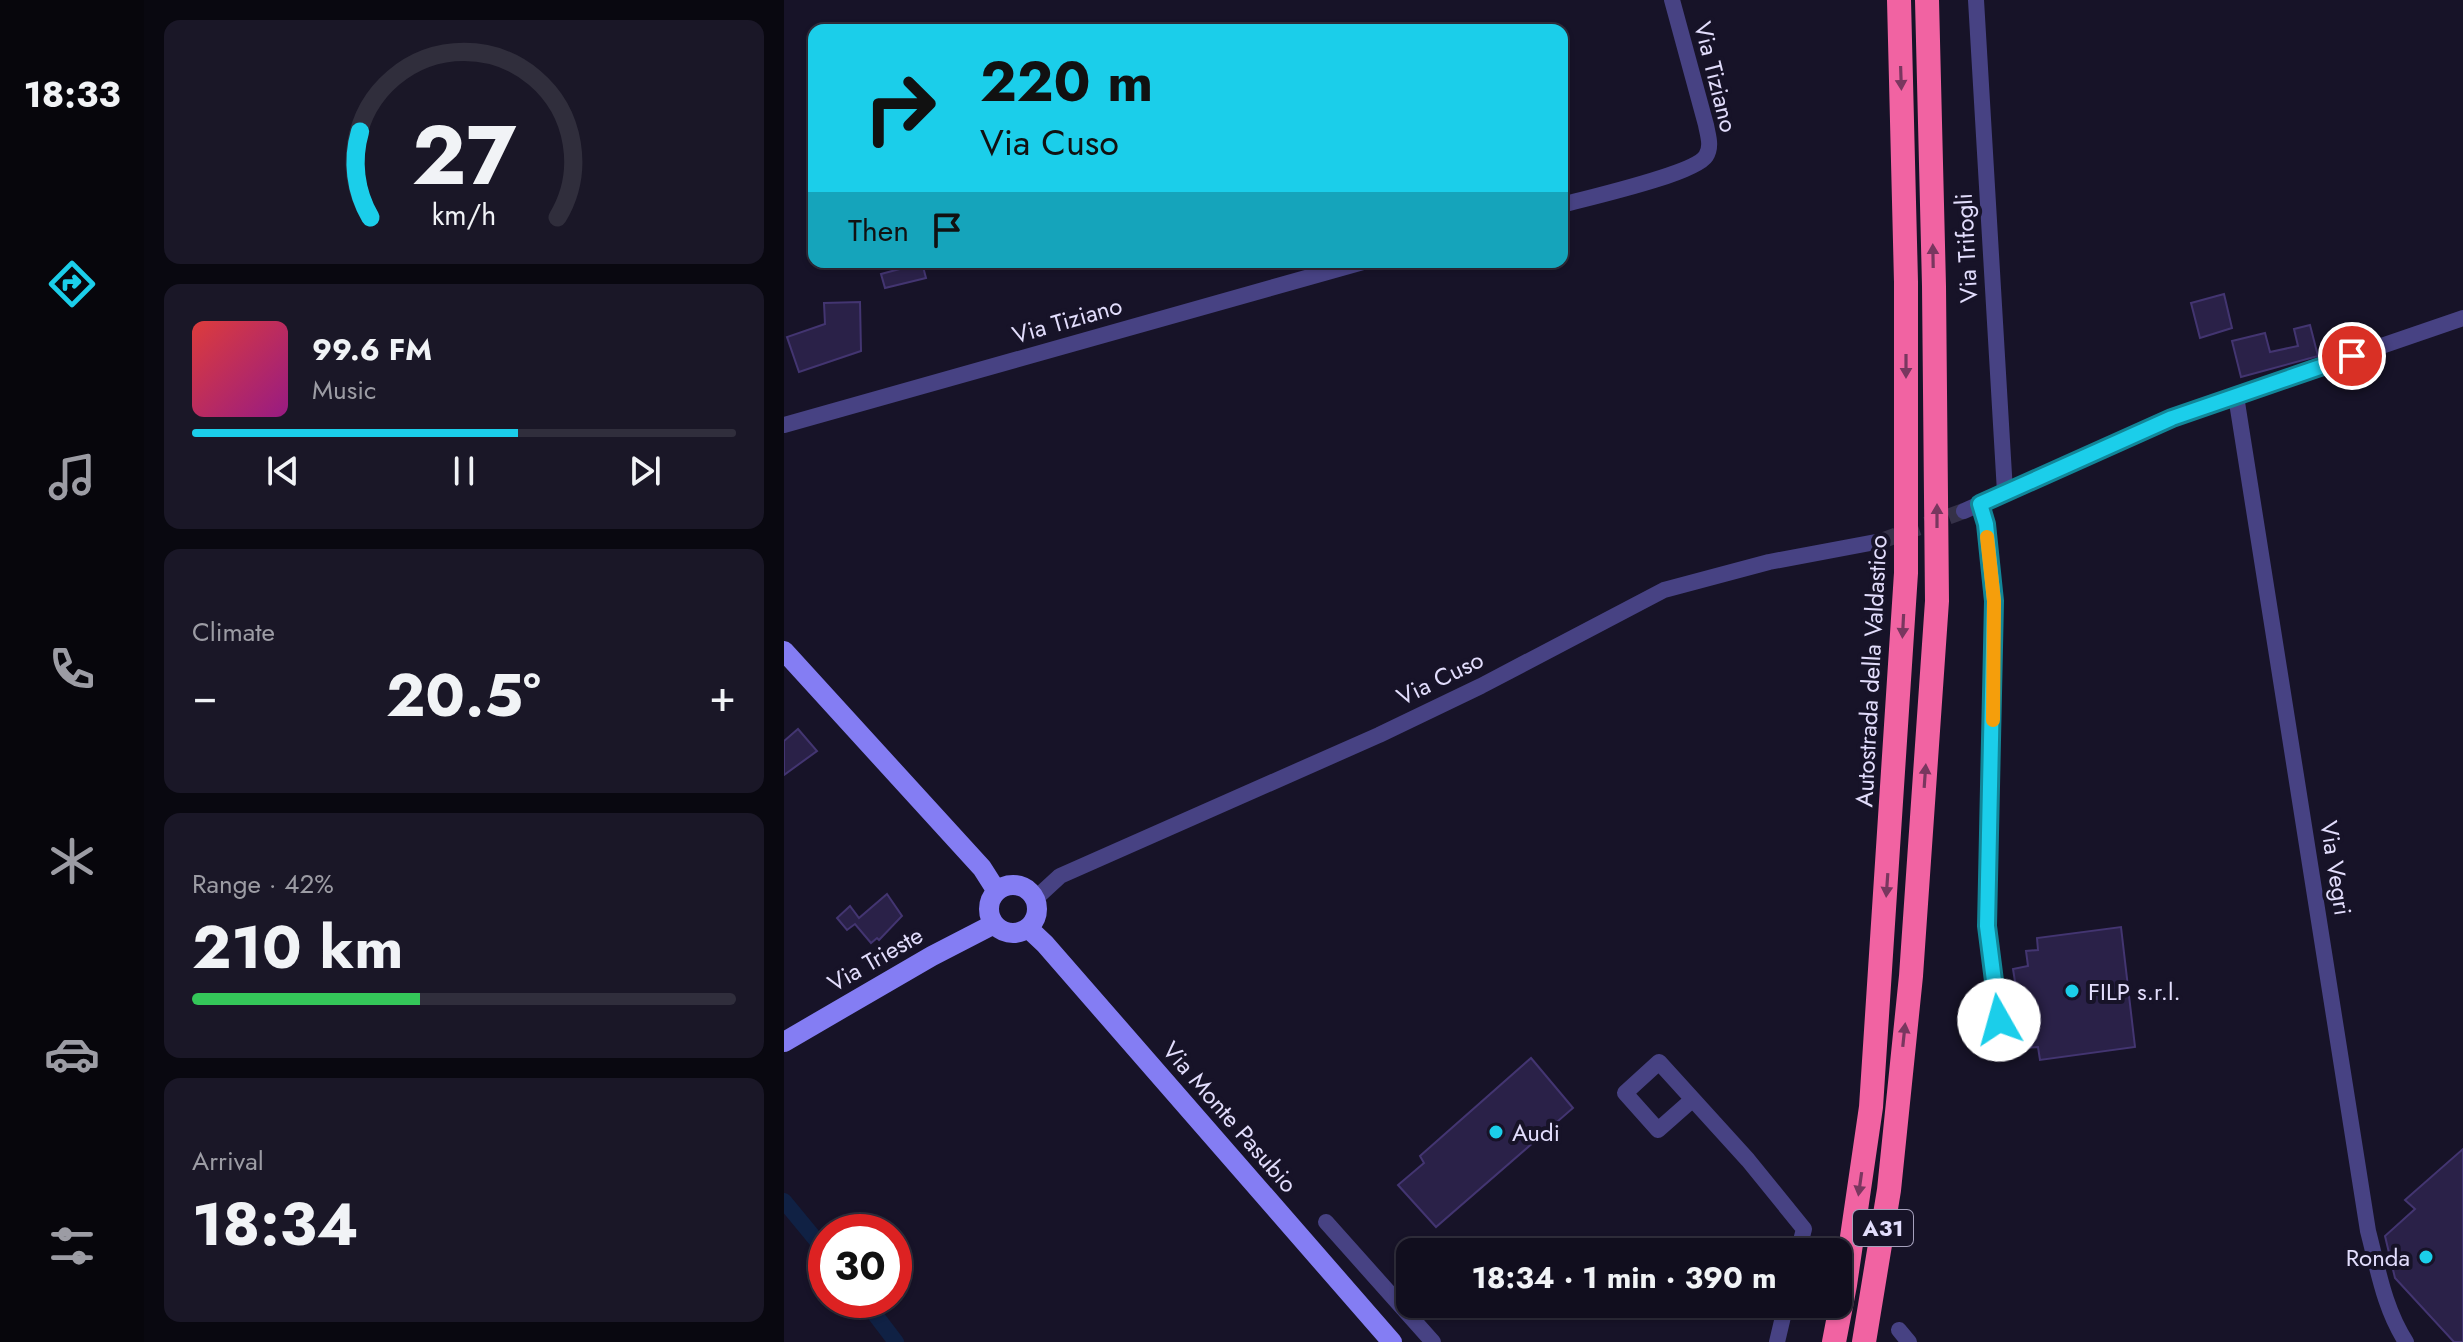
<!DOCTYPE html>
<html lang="en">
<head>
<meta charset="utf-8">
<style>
	:root { --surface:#110e1e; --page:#1a1727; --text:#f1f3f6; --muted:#9c9ca4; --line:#302e3c; --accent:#1bceea }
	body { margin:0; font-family:Jost,sans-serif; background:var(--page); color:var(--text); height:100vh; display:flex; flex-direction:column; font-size:30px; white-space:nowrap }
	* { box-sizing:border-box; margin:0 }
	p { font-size:26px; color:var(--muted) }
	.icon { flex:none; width:44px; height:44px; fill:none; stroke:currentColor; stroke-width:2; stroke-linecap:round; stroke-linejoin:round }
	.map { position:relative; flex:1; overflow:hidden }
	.sheet { display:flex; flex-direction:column; gap:20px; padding:20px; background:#090810; width:640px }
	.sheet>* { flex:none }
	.guide { position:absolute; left:24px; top:24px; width:760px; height:244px; border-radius:16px; box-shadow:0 2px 6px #0004,0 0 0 2px var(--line); background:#1bceea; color:#111; overflow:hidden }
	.speed { position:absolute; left:24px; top:1214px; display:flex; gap:16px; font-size:40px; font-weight:700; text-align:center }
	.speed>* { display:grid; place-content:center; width:104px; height:104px; border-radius:50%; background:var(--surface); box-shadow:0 2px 6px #0004,0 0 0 2px var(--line); line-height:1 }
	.speed .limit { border:12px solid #d22; background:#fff; color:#111 }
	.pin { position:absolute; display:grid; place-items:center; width:68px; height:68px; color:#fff; margin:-34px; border:4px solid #fff; border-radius:50%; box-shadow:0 2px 8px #0007 }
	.me { position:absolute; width:88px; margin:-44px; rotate:353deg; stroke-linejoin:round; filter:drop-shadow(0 0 6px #0008) }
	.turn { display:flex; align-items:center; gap:28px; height:168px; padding:0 40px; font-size:36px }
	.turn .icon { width:104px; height:104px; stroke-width:2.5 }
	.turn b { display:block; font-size:56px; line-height:68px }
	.then { display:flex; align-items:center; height:76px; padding:0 40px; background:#0003; gap:16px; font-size:30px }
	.big { font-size:60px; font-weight:700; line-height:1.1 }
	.sheet .widget { flex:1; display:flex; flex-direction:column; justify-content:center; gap:12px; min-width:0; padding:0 28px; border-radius:16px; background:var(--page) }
	.sheet .dial { align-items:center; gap:0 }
	.dial svg { height:208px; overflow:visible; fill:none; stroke:var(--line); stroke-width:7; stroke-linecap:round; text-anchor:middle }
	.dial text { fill:var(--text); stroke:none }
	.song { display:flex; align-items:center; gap:24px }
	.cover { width:96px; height:96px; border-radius:12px; background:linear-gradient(135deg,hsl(0 70% 55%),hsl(310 70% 35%)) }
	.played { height:8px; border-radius:4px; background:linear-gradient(90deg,var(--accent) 60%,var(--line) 60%) }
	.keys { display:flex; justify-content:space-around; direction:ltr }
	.heat { display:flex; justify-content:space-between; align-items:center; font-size:44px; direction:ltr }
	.charge { height:12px; border-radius:6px; background:linear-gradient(90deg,#34c759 42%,var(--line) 0) }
	.trip { position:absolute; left:612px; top:1238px; width:456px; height:80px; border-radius:16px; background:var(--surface); box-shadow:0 2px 6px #0004,0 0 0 2px var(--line); font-weight:700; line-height:80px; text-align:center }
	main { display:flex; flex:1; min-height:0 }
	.tabs { display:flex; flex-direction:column; width:144px; justify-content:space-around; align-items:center; background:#07060c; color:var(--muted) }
	.tabs .icon { width:56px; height:56px }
	.tabs .selected { color:var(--accent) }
	.tabs b { font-size:36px; color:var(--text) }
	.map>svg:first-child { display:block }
</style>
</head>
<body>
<main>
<nav class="tabs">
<b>18:33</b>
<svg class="icon selected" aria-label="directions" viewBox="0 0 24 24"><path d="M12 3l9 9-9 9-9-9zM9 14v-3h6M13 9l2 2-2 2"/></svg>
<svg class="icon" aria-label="music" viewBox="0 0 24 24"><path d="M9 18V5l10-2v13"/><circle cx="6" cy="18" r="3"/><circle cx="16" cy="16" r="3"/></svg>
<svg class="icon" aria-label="phone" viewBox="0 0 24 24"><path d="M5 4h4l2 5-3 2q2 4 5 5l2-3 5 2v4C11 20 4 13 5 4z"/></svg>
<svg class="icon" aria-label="climate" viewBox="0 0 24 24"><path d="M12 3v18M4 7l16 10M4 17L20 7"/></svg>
<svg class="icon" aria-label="car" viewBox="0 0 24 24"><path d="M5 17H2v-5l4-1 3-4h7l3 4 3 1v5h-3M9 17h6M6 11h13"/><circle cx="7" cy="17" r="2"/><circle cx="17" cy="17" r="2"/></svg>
<svg class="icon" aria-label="filters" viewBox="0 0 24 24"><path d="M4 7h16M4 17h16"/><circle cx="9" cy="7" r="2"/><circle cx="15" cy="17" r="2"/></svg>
</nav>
<section class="sheet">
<div class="widget dial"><svg viewBox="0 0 100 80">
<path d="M14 69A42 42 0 1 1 86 69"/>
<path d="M14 69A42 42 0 0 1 10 36" stroke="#1bceea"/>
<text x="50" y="56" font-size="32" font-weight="700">27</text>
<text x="50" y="72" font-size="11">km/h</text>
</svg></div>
<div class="widget">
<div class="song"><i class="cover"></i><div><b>99.6 FM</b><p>Music</p></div></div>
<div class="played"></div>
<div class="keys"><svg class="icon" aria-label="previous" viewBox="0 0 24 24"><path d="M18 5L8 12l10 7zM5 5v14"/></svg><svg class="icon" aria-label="pause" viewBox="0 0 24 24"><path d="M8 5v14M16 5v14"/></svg><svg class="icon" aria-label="next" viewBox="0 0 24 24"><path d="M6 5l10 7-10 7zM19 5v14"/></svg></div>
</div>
<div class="widget"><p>Climate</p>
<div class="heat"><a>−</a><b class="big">20.5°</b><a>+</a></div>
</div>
<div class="widget"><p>Range · 42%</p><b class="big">210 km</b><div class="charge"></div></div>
<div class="widget"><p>Arrival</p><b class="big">18:34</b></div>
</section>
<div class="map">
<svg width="1679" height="1342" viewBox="0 0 1679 1342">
	<rect width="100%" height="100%" fill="#171328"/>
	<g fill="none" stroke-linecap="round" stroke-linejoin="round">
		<path stroke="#102144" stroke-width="16" d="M0,1201L42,1252
			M80,1300L112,1342"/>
	</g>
	<path fill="#2a2148" stroke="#433571" stroke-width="2" d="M138,263L142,278L101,288L97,274Z
		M1440,294L1448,328L1416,338L1407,303Z
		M76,302L77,351L15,372L3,337L41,324L40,303Z
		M1526,325L1534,356L1457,377L1448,341L1481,333L1486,352L1514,346L1510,329Z
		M14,729L33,751L0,775V741Z
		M103,894L118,916L95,940L93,938L87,943L71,924L63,930L53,918L66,906L75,918Z
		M1337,927L1351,1047L1256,1060L1254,1047L1231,1049L1226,1015L1236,1013L1229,969L1244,966L1242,951L1254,950L1253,938Z
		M747,1058L789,1108L652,1227L614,1185L640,1163L636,1156Z
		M1679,1149V1342H1670L1611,1278L1601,1236L1631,1209L1621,1200Z"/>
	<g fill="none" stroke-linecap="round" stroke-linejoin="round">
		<path stroke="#353148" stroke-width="16" stroke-dasharray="16 8" stroke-linecap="butt" d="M1097,541L1180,511"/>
		<path stroke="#474283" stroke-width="16" d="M1192,0L1221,492
			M778,205C803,198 911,174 922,156C928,146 924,136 922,125L888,0
			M1452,396L1584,1231C1594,1269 1600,1308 1622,1342
			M0,425L579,262
			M1196,504L1202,524L1210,601L1203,926L1215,1020
			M1180,511L1388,418L1679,318
			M251,899L276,876L595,735L697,686L880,590L985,562L1097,541
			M908,1100L874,1130L841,1093L875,1062L964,1160L1020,1229L1014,1252
			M542,1222L649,1342
			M1115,1330L1125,1342
			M993,1342L1002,1304"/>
		<path stroke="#847df3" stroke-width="20" d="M0,651L198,868L212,890
			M205 909a24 24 0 1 1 48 0a24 24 0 1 1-48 0Z
			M244,928L261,944L608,1342
			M0,1042L148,956L210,924"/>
		<path stroke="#f163a2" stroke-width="24" d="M1050,1342L1061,1285L1087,1107L1122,573V282L1115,0
			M1080,1342L1105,1190L1127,976L1153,601L1150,286L1143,0"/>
	</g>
	<defs><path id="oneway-solid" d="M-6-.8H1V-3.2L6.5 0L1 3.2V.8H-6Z" transform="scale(2)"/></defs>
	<g fill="#79375f">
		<use href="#oneway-solid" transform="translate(1117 78) rotate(88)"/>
		<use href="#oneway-solid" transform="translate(1149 256) rotate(-91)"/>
		<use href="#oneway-solid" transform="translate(1122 366) rotate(90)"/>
		<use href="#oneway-solid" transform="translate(1153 516) rotate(-90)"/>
		<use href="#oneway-solid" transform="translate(1119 626) rotate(93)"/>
		<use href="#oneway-solid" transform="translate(1141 776) rotate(-86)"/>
		<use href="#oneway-solid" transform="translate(1103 885) rotate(94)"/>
		<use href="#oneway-solid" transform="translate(1120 1035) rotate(-84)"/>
		<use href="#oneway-solid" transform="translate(1076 1184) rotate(98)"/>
	</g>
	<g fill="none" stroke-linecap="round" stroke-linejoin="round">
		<g stroke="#128698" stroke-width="20">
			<path id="route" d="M1215,1020L1203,926L1210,601L1202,524L1196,504L1388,418L1568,356"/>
		</g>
		<use href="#route" stroke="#1bceea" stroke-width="14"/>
		<path stroke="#f59e0b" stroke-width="14" d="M1203,537L1210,601L1209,720"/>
	</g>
	<g fill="#1bceea" stroke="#171328" stroke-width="3">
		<circle cx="1288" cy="991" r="8"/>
		<circle cx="712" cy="1132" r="8"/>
		<circle cx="1642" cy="1257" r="8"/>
	</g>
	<g text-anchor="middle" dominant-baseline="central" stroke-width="8" stroke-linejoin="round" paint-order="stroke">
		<rect fill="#171328" stroke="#a5a0bc" stroke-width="2" x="1069" y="1210" width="60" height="36" rx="6"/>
		<g font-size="22" font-weight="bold" fill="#e2ddfc">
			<text x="1099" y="1228">A31</text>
		</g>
		<g font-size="24" fill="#e2ddfc" stroke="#171328">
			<text transform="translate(932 77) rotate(76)">Via Tiziano</text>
			<text transform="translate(1182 248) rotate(-93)">Via Trifogli</text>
			<text transform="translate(283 320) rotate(-16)">Via Tiziano</text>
			<text transform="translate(1087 671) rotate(-87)">Autostrada della Valdastico</text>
			<text transform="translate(656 678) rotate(-26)">Via Cuso</text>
			<text transform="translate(1552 868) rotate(81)">Via Vegri</text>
			<text transform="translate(91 959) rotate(-30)">Via Trieste</text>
			<text transform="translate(446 1117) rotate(49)">Via Monte Pasubio</text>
		</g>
		<g font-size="24" fill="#e2ddfc" stroke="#171328" text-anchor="start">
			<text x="1304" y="991">FILP s.r.l.</text>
			<text x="728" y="1132">Audi</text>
			<text x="1626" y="1257" text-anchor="end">Ronda</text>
		</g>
	</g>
</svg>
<div class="speed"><div class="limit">30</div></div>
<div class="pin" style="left:1568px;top:356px;background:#d93025"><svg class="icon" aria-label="arrive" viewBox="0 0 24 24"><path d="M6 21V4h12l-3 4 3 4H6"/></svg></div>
<svg class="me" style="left:1215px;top:1020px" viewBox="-20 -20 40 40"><circle r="19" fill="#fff"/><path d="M0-13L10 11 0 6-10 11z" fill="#1bceea"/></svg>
<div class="trip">18:34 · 1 min · 390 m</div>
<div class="guide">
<div class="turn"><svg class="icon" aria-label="right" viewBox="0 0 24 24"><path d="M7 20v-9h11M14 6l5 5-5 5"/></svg><div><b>220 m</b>Via Cuso</div></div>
<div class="then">Then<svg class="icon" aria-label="arrive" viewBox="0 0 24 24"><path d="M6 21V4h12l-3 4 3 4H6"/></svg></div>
</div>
</div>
</main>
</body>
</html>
